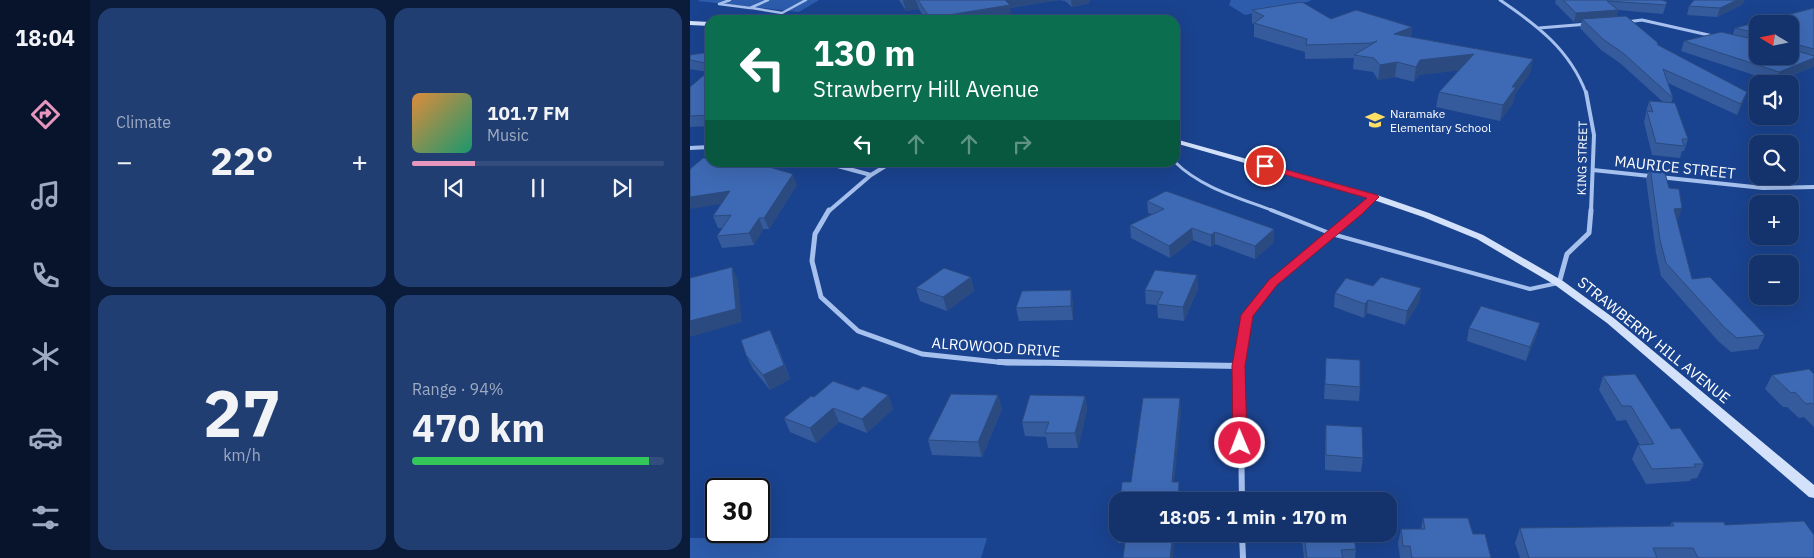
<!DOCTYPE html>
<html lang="en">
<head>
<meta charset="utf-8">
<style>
	:root { --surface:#14326b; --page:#213e73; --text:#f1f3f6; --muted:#9daac1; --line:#334d7e; --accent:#e797bd }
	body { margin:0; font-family:"IBM Plex Sans",sans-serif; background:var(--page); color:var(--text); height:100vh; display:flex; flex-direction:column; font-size:19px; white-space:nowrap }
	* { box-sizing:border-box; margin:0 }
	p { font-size:16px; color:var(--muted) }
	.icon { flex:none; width:28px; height:28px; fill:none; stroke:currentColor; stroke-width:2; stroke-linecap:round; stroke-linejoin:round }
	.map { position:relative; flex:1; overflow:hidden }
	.side { display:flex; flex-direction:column; gap:8px; padding:8px; background:#0b1c3b; width:600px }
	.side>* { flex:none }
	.hud { position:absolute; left:15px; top:15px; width:475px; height:152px; border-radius:15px; box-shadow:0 5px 20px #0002,0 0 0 1px var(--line); background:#0b6e4f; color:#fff; overflow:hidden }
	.needle { width:32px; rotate:280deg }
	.tools { position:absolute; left:1059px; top:15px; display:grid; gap:10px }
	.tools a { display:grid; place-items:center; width:50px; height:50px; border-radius:10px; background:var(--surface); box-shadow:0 5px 20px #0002,0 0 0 1px var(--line); font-size:25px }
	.speed { position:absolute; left:15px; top:478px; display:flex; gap:10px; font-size:25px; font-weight:700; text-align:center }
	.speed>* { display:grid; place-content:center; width:65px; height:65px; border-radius:50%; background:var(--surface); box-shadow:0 5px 20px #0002,0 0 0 1px var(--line); line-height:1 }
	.speed .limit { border:2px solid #111; border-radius:8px; background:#fff; color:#111 }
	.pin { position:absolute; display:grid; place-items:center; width:42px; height:42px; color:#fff; margin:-21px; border:2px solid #fff; border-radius:50%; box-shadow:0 1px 5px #0007 }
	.me { position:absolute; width:55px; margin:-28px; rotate:359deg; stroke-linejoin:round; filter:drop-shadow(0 0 4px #0008) }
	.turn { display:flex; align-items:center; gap:18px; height:105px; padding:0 25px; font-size:22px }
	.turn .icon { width:65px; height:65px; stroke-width:2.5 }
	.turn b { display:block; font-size:35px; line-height:42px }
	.lanes { display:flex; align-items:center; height:48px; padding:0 25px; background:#0003; justify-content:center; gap:25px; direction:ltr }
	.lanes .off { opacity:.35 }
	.big { font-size:38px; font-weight:800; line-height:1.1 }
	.side .widget { flex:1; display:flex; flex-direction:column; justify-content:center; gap:8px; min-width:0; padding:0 18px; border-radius:15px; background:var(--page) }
	.side .dial { align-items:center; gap:0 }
	.dial b { font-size:65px; line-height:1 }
	.song { display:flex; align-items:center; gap:15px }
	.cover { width:60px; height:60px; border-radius:8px; background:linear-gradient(135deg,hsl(30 70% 55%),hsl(160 70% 35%)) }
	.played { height:5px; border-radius:2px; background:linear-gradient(90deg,var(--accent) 25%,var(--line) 25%) }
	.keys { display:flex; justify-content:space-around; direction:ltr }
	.heat { display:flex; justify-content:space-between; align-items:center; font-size:28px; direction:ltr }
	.charge { height:8px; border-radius:4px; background:linear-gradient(90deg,#34c759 94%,var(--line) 0) }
	.side .tiles { flex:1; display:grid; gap:8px; grid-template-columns:repeat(2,1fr) }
	.trip { position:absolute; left:419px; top:492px; width:288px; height:50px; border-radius:15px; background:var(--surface); box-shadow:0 5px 20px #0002,0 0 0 1px var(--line); font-weight:800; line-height:50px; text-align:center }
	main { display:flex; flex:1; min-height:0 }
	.dock { display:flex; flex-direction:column; width:90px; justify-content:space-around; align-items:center; background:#08142b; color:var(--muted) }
	.dock .icon { width:35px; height:35px }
	.dock .active { color:var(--accent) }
	.dock b { font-size:22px; color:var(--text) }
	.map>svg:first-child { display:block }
</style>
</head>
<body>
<main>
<nav class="dock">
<b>18:04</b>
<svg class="icon active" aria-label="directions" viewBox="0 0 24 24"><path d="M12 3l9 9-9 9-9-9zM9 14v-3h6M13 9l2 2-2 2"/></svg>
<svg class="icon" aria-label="music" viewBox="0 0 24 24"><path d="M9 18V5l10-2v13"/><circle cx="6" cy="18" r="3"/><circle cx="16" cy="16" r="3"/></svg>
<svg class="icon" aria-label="phone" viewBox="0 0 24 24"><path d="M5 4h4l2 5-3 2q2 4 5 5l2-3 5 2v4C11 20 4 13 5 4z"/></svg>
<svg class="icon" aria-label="climate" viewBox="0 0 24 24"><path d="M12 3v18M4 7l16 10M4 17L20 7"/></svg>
<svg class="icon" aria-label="car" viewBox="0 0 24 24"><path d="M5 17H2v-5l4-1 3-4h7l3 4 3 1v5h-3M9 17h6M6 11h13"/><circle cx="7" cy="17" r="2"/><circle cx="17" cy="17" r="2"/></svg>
<svg class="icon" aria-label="filters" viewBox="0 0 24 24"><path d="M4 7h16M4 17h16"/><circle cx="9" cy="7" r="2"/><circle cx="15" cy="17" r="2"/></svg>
</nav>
<section class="side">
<div class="tiles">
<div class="widget"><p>Climate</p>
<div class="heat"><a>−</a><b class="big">22°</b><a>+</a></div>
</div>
<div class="widget">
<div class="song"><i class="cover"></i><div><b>101.7 FM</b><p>Music</p></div></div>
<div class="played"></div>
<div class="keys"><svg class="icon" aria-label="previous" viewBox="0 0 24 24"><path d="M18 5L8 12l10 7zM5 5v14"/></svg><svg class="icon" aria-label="pause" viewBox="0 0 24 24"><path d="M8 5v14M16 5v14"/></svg><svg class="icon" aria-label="next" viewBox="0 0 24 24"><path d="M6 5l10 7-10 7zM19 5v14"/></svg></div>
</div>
<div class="widget dial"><b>27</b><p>km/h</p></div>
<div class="widget"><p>Range · 94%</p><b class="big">470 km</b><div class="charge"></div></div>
</div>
</section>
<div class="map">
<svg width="1124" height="558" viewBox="0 0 1124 558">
	<rect width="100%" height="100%" fill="#1a438f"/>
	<path fill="#2d5cad" d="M10,0H129L109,12L8,1Z
		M541,0H620L621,1L555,15L539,5Z
		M0,538H297L291,558H0Z"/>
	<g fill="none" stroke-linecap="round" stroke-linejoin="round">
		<path stroke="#a7c1ee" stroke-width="2.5" d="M40,0L29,4L60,8L78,0
			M62,8L92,13L116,0"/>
		<path stroke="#a7c1ee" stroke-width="3" d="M485,162C511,188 550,198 584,211"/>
		<path stroke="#a7c1ee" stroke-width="4" d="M581,210L642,234L840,289L868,283"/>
		<path stroke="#a7c1ee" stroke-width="3" d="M810,0C847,25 880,50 896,93
			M936,22L952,20L1023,36
			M849,28L898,24"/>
		<path stroke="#a7c1ee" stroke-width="4" d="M896,92L904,135L901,211
			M0,148L20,147
			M133,162L181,175
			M903,170L1073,188L1124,187
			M139,211L181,175L202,162
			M670,211L684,197"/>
		<path stroke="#a7c1ee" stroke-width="5" d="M139,210L125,234L122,261L131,297L168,331L232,354L317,363H350
			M869,283L877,254L899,233L901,210
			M549,363L557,315L583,283L671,210"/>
		<path stroke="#a7c1ee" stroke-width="6" d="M309,362L549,366
			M550,362L552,501
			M552,534L553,558"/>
		<path fill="#d4e1fa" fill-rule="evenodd" d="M0,21L20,22V26L0,25Z
			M485,139L687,195L739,213L793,235L873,281L925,319L1124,485V498L1119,497L917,323L865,285L787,239L733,217L681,199L485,143Z"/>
	</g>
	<path fill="#355b9c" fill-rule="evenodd" d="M209,0H400V3L382,7L375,1L369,0L320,8L322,18L312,20H236L229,9L216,11Z
		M866,0H972L977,2L973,14L928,10L926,17L1053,103L1047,115L978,83L983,98L981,103L998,139L994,151H992L990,158L962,155L954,122L956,114V112L959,101L973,102L930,63L911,50L890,28L892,21L884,22L865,3Z
		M1053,4L1027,17L997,15L999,6Z
		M1124,8V64L1123,67L1085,82L991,51L994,41L1043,34L1045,28ZM1068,24H1100V56H1068Z
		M562,10L722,27L721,37L843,59L840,73L825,94L823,103L810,121L746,107L749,92L769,70L729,75L724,82L705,77L688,80L683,72L663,69L664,58L615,59V52L564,37V24L562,23Z
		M20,52V126L0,127V87L17,72L0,69V55Z
		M960,167L979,188L988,220H987L1002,279L1075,335L1068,349L1041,352L1028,341L971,276L966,253L956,179Z
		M107,185L79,229H73L64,245L32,248L27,236L33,228H28L23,216Z
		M457,201L584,229V242L565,259L525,244L521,247L503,240L480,258L441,238L440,225L462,214L458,213Z
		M507,275L508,289L494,321L468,318L467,305L456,304L455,290Z
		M281,277L284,291L257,311L230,301L226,288Z
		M683,286L731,288L729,302L715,325L677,313L674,318L644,307L645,293Z
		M381,290L383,304V320L329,321L326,308Z
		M850,323L846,337L836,361L777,341L779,328Z
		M87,344L100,379L80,390L63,369L56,355Z
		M636,358L670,387L669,401L634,399Z
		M1124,374V427L1114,417L1109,418L1097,407H1093L1075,389L1082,375Z
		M913,376L981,429L1014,464L1007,478L1001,479L1000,481L956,484L942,459L948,445H950L936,420L927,421L909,390Z
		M168,390L198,395L203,409L177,433L149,422L126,443L100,432L94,418L124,397Z
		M308,395L312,409L292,457L242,455L238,440Z
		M395,396L397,410L388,448H358L356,437L335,436L332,422Z
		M636,425L673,458L671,472L635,470V440Z
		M428,503V534H488L487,537L435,543H428L427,539H425L423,524Z
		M733,518L783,534L801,558H710L708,543L711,529H731Z
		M982,522L1035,525L1124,558H830L825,543L830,528L980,526Z
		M611,534H663L666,549L665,558H614Z"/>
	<path fill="#2b4a7f" d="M213,0H226L229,9L216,11Z
		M312,0H369L320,8L322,18L312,20H240V18Z
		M381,0H400V3L382,7Z
		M1047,0H1055L1053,4L1027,17L1030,8Z
		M928,10L926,19H892V21L884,22L886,13Z
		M722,27L720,41L704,34Z
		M784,54L781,69L729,75L724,82L726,67L730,60Z
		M1124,58V64L1123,67L1085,82L1089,72Z
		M843,59L840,73L825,94L823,103L810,121L813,105L822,87Z
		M707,62L705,77L688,80L690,65Z
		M1057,92L1053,103L1047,115L1051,104Z
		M103,174L107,185L79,229L74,218Z
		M40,191L44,202L0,209V197Z
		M992,208L988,220L980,221L984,209Z
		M69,218L73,229L64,245L59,233Z
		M502,228L503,240L480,258L479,246Z
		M584,229V242L565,259V246Z
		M525,232V244L521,247V235Z
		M42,267L48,281L52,322L0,337V321Z
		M507,275L508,289L494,321L493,307Z
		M281,277L284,291L257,311L253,297Z
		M731,288L729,302L715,325L717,311Z
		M381,290L383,304V320L381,306Z
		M678,300L677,313L674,318L675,304Z
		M850,323L846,337L836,361L840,347Z
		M80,330L100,379L80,390L73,375Z
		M198,395L203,409L177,433L172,419Z
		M308,395L312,409L292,457L288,442Z
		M395,396L397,410L388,448L385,433Z
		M490,398L491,412L483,497L482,482Z
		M143,408L149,422L126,443L120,428Z
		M489,482L490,497V501H488Z
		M483,534H485V537L483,558H480Z"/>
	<path fill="#3e6ab5" stroke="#2b4a7f" d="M228,0H315L320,5L240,18Z
		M873,0H972L977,2L976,5L917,1L928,10L886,13Z
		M1004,0H1047L1030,8L999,6Z
		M612,2L641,19L666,10L722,27L704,34L843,59L822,87H826L813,105L749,92L784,54L730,60L726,67L707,62L690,65L684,58L664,55L687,41L681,43L616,45L617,39L564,23L574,16L562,10Z
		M1124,8V49L1101,43L1100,45V24H1068V33L1045,28Z
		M936,16L967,42L968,45L1057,92L1051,104L973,69L983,98L933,53L914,40L892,19Z
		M1031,32L1068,40V56H1100V47L1101,49L1124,56V58L1089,72L994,41Z
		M20,52V64L0,60V55Z
		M20,70V115L0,116V87Z
		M959,101L985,103L998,139H992L994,146L966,143L957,111L963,112Z
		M13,158L20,159V162H56L66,166L69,164L103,174L74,218H69L59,233L27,236L41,215L23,216L40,191L0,197V169Z
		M960,167L974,169L979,188L989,189L992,208L984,209L1002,279L1020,277L1075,335L1047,338L1034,327L976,263L970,240Z
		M476,191L584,229L565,246L525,232L521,235L502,228L479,246L440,225L474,209L457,201Z
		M42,267L46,309L0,321V278Z
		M254,268L281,277L253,297L226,288Z
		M465,270L507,275L493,307L467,304L473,292L455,290Z
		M691,277L731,288L717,311L678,300L675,304L645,293L656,278L683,286Z
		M381,290V306L326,308L332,291Z
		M791,306L850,323L840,347L779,328Z
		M80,330L94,365L73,375L56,355L51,340Z
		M636,358L670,360V387L635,384Z
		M1119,369L1124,374V405L1122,403L1116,404L1105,392L1101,393L1082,375Z
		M945,374L981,429L990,428L1014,464H1004L1006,467L962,469L948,445L964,444L941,406H932L913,376Z
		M143,381L168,390L173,386L198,395L172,419L143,408L120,428L94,418L121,396L124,397Z
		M261,394L308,395L288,442L238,440Z
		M340,395L395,396L385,433H355L359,422H332Z
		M453,398H490L482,482H489L488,501H430L432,482H441Z
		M636,425L672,427L673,458L636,455Z
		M426,503H428V528H426L427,524H423Z
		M733,518H778L783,534H795L801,558H722L720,546H713L711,529H735Z
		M1114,521L1124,535V558H1008L1003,548H963L967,558H839L830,528L984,526L982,522H1034L1035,525Z
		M436,534H483L480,558H433Z
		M614,534H663L666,549L651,550L653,558H617Z"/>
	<path fill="#e11d48" stroke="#92132f" d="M575,164L687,195L689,197L672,214L587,285L563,316L555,366L557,443L555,447L550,449L545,447L543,443L542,366L551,315L579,280L677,198L572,168L571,166Z"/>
	<defs>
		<g id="school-bare" transform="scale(1.5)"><path d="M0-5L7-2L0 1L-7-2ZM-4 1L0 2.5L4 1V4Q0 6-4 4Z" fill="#ffdf64" stroke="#1a438f" stroke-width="2.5" paint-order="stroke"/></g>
	</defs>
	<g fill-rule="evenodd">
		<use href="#school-bare" x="685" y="120"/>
	</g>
	<g text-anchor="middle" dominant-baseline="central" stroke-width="5" stroke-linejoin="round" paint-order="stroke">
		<g font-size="12" fill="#fff" stroke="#1a438f" text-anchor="start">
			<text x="700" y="113">Naramake<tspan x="700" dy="14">Elementary School</tspan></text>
		</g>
		<g font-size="12" fill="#fff" stroke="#1a438f">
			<text transform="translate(892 158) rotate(-89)">KING STREET</text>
		</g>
		<g font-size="15" fill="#fff" stroke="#1a438f">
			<text transform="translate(985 167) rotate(6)">MAURICE STREET</text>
			<text transform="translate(964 340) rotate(39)">STRAWBERRY HILL AVENUE</text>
			<text transform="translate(306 347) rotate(4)">ALROWOOD DRIVE</text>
		</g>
	</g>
</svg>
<div class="tools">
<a><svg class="needle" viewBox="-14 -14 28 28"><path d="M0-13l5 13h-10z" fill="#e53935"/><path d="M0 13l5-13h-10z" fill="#9daac1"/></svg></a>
<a><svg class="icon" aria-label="sound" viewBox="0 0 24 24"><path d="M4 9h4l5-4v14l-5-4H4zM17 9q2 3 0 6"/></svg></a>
<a><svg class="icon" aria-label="search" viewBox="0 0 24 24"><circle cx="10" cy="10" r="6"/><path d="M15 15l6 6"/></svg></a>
<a>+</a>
<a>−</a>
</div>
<div class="speed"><div class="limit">30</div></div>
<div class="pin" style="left:575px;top:166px;background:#d93025"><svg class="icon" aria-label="arrive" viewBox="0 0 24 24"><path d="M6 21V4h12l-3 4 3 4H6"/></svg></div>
<svg class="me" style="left:550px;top:443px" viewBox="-20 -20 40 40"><circle r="17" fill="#e11d48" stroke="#fff" stroke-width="3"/><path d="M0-11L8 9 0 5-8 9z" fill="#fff"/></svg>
<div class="trip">18:05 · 1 min · 170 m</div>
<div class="hud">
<div class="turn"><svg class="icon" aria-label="left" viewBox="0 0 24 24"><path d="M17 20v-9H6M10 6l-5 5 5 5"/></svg><div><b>130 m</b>Strawberry Hill Avenue</div></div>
<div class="lanes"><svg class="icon" aria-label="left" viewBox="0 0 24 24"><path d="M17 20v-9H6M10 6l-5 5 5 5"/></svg><svg class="icon off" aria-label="ahead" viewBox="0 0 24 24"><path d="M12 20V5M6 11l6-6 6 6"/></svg><svg class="icon off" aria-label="ahead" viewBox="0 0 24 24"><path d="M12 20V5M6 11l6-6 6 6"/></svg><svg class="icon off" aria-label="right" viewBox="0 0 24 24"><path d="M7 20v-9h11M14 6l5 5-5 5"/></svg></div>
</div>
</div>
</main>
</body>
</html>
